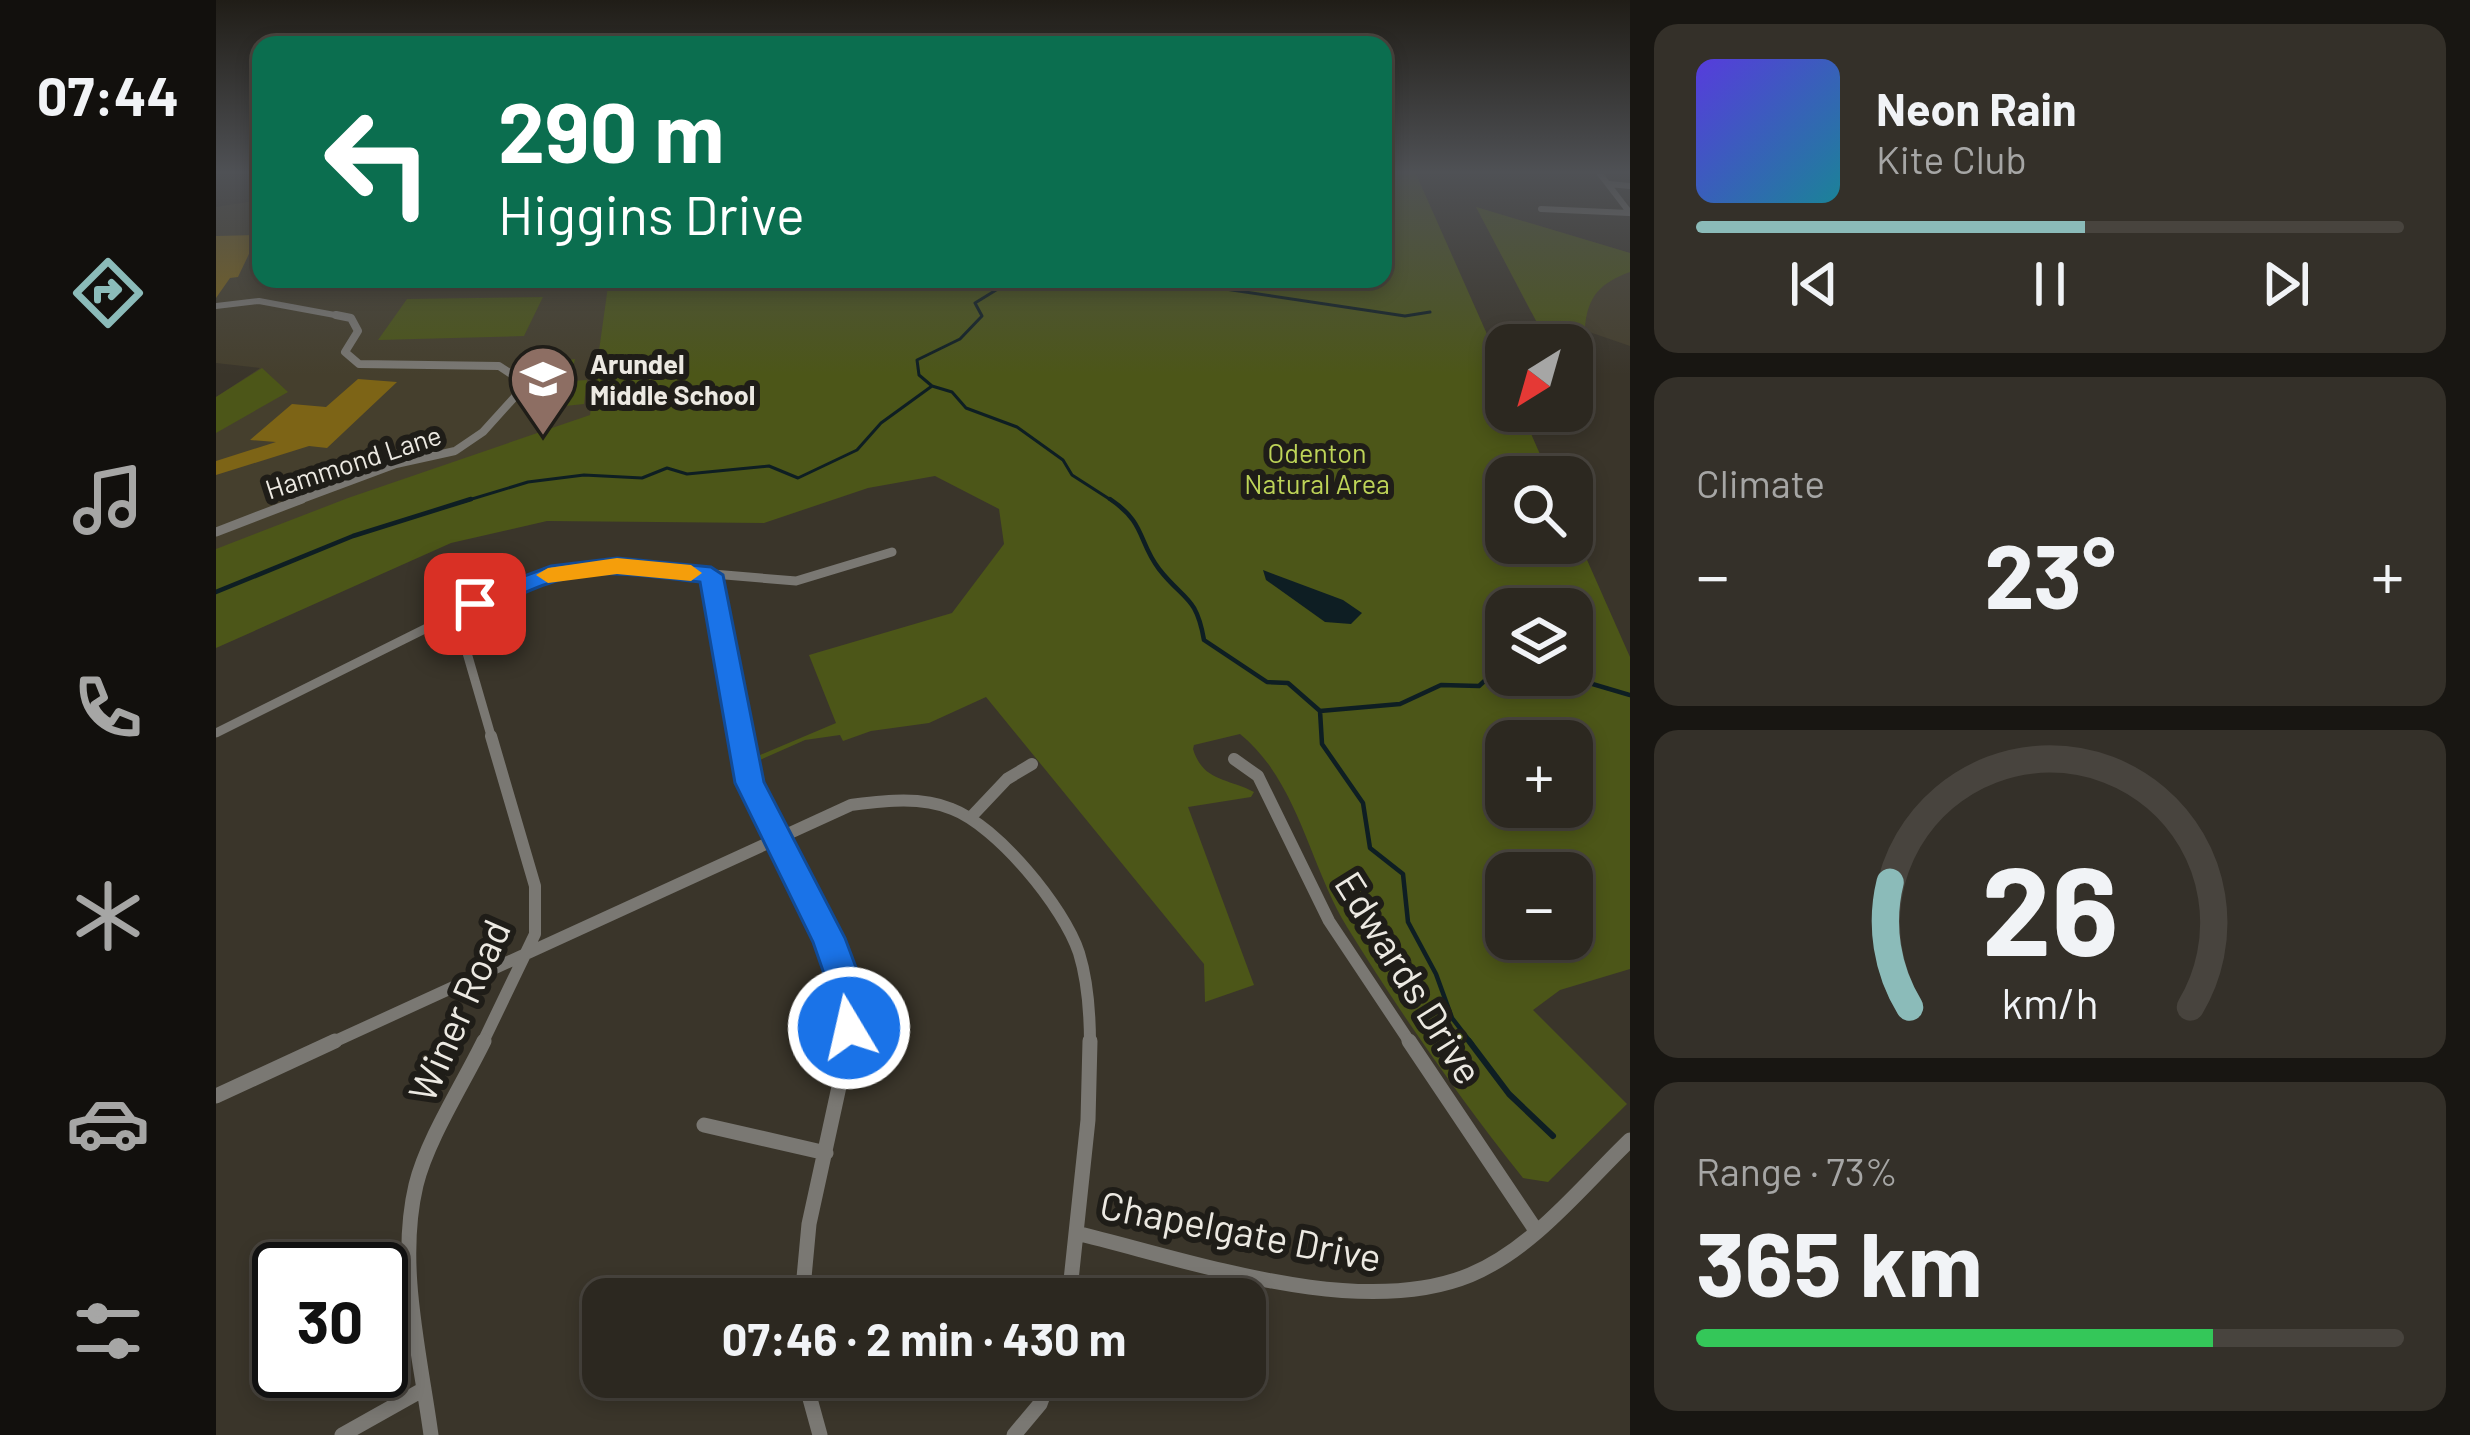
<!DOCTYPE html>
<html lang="en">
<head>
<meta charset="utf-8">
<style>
	:root { --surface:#2c2820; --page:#343029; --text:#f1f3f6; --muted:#a6a6a5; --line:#48443e; --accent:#8bbbb9 }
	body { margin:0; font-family:Barlow,sans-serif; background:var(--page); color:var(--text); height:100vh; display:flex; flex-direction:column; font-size:45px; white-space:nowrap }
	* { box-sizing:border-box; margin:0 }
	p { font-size:39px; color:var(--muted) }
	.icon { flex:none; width:66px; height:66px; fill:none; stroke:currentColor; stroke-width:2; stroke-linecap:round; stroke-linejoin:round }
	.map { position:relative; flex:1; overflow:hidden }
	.sheet { display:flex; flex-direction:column; gap:24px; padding:24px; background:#181612; width:840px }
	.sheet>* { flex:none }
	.banner { position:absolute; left:36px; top:36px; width:1140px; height:252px; border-radius:24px; box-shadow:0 6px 18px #0003,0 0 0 3px var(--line); background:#0b6e4f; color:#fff; overflow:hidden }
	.needle { width:78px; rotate:217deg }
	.buttons { position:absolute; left:1269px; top:324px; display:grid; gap:24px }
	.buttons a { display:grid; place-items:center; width:108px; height:108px; border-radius:24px; background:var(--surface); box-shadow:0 6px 18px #0003,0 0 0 3px var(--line); font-size:60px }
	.speed { position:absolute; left:36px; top:1242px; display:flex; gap:24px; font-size:60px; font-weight:700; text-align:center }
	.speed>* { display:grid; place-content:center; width:156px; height:156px; border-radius:50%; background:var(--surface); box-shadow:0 6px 18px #0003,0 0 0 3px var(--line); line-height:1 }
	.speed .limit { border:6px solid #111; border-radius:18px; background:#fff; color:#111 }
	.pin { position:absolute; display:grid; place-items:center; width:102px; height:102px; color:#fff; margin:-51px; border-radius:24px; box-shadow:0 6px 18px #0006 }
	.me { position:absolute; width:132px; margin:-66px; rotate:351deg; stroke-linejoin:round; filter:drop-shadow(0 0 9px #0008) }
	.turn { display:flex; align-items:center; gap:42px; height:252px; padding:0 48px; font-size:54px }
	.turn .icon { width:156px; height:156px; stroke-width:2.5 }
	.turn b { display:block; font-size:84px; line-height:102px }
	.big { font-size:90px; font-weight:700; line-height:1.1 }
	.sheet .card { flex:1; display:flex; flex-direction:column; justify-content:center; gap:18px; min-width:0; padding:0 42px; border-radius:24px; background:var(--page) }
	.sheet .dial { align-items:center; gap:0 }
	.dial svg { height:312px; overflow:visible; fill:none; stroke:var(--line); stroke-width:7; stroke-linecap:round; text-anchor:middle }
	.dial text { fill:var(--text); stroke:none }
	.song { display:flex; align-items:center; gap:36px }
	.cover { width:144px; height:144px; border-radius:18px; background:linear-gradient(135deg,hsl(250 70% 55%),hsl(190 70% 35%)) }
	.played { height:12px; border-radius:6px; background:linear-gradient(90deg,var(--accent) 55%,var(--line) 55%) }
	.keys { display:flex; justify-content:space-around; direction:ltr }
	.heat { display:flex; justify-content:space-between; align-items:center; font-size:66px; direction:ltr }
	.charge { height:18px; border-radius:9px; background:linear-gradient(90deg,#34c759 73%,var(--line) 0) }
	.trip { position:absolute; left:366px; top:1278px; width:684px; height:120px; border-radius:24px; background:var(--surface); box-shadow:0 6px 18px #0003,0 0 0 3px var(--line); font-weight:700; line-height:120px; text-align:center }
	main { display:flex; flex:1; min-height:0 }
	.tabs { display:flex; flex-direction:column; width:216px; justify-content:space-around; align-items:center; background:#12100d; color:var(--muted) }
	.tabs .icon { width:84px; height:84px }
	.tabs .selected { color:var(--accent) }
	.tabs b { font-size:54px; color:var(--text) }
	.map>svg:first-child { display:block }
</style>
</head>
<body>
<main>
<nav class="tabs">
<b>07:44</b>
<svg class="icon selected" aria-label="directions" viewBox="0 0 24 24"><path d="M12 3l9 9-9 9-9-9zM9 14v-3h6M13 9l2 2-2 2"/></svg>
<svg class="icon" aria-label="music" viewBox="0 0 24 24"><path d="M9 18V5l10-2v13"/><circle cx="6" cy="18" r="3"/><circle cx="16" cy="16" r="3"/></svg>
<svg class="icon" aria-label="phone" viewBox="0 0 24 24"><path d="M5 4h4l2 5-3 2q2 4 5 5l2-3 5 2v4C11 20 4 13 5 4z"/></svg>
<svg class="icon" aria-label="climate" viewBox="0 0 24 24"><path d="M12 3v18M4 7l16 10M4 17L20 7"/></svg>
<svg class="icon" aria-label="car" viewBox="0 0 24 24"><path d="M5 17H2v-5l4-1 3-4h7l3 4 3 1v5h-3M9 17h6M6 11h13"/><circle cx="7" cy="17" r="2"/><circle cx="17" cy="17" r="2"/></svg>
<svg class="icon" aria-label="filters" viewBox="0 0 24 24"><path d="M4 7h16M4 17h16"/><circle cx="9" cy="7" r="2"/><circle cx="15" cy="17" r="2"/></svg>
</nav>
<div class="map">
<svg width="1414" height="1435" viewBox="0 0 1414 1435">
	<rect width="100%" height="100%" fill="#3a352a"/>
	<path fill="#453f2d" d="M45,200V279H645L563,467L0,592V397L44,368L0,363V207Z
		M1260,207L1414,253V346L1315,312Z"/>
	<path fill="#4c5618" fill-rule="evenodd" d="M1167,174H1200L1290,377V411H1305L1334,477H1290V543H1356V526L1414,657V969L1344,990L1317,1010L1411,1104L1332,1182L1307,1178C1244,1099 1184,1013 1131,927C1093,864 1082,781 1024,734L978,745L977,749C987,782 1012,778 1038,792L1035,797L972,807L1038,985L989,1002L988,964L770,697L713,723L655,731L627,741L624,735L589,740L544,760V755L620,723L593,655L736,613L788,544L783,509L719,476L652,488L548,523L331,521L235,543L0,648V549L132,498L374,415L393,279H1167ZM1290,609H1356V675H1290ZM1290,741H1356V807H1290ZM1290,873H1356V939H1290Z
		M1260,207L1414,253V272C1384,283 1372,296 1369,327L1346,339L1328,336Z
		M327,297L308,336L162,340L191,299Z
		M359,359L354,381L371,380L368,404L320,409L331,363Z
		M46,368L72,392L0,433V397Z"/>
	<path fill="#0e1e23" d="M1047,570L1127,600L1146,613L1135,624L1109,622L1050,580Z"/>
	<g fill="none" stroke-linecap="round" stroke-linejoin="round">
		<path stroke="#0e1e23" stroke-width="3" d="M798,279L759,303L766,316L744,339L701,360L703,375L716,386L736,392L750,408L801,427L847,460L856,475L898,502
			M942,279L1189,316L1214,312
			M246,502L312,482L368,475L426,478L451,468L471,474L553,466L582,478L641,450L665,423L716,386"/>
		<path stroke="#0e1e23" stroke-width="4.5" d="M894,499C930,523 922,542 943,569C968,601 980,595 988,640L1051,682L1072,683L1104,711L1106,744L1147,803L1154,848L1187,874L1192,922L1220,974L1236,1018L1256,1044
			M0,592L137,536L255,499
			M1346,675L1414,695
			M1104,711L1184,704L1225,685L1263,686L1277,673L1290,670"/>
		<path stroke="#0e1e23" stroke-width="6" d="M1253,1041L1293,1094L1337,1136"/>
	</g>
	<path fill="#7d6416" d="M42,235L22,277L14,278L0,298V236Z
		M142,379L181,382L111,448L93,446L0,475V461L60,442L34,440L76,404L110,407Z"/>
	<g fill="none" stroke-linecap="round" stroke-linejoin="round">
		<path stroke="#7a7873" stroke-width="6" d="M1384,174L1414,213
			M1393,184L1414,186
			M1325,209L1413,213
			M0,306L43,301L135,318"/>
		<path stroke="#7a7873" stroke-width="8" d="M78,502L180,464L239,451L267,432L305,390L306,381L283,366L143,364L129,352L142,331L135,318L120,315"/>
		<path stroke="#7a7873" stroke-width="9" d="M0,532L86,499
			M495,575L521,739
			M240,615L276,739
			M0,733L259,604L335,574L401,566L580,581L676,552"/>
		<path stroke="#7a7873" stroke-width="12" d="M521,736C547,844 641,930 632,1044
			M1018,759L1042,776L1113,921L1195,1044
			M756,816L791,779L816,764
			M113,1044L635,805C668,801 704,796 736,809C781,826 848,907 863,953C872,982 874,1014 874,1044
			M266,1044L319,934V886L275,736"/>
		<path stroke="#7a7873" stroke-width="15" d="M1193,1041L1319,1229
			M0,1096L119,1041
			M488,1125L610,1153
			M860,1233C973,1260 1142,1321 1254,1275C1317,1249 1366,1186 1414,1140
			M586,1299L593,1224L633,1041
			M853,1299L872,1120L874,1041
			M588,1377L604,1435
			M126,1435L208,1389
			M215,1435C204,1354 181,1265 200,1185C211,1140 247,1084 268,1041
			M798,1435L824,1404L834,1377"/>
	</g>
	<linearGradient id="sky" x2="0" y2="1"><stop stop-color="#201d17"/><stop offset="0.46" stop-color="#4f5155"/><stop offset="1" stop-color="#4f5155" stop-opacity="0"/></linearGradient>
	<rect width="1414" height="375" fill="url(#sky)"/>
	<path fill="#1a73e8" stroke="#114b97" stroke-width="3" d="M401,558L495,567L507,575L548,782L629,938L650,994L651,1028L646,1040L633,1045L620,1040L615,1028V994L597,942L519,783L484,582C437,577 387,567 340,581C312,589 287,604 259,613L247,604L250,598L335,566Z"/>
	<path fill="#f59e0b" d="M401,558L475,565L486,573L475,581L401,574L332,583L320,575L332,568Z"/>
	<defs>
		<g id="school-pin" transform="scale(3.45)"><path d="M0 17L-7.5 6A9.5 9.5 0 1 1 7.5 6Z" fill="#8d6e63" stroke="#1f1d18"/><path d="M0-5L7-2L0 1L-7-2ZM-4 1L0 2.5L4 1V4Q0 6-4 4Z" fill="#fff"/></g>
	</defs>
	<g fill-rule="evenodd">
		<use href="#school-pin" x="327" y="379"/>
	</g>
	<g text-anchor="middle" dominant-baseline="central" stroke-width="12" stroke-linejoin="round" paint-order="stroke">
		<g font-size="27" font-weight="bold" fill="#ece9e2" stroke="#1f1d18" text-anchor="start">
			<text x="374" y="363">Arundel<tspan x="374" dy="31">Middle School</tspan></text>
		</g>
		<g font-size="27" fill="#bed458" stroke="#1f1d18">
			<text x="1101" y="452">Odenton<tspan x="1101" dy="31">Natural Area</tspan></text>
		</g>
		<g font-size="27" fill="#ece9e2" stroke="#1f1d18">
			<text transform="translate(137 461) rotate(-18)">Hammond Lane</text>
		</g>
		<g font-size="39" fill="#ece9e2" stroke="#1f1d18">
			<text transform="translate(1194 977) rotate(58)">Edwards Drive</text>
			<text transform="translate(242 1010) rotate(-66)">Winer Road</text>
			<text transform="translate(1025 1230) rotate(11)">Chapelgate Drive</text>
		</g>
	</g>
</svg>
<div class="buttons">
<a><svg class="needle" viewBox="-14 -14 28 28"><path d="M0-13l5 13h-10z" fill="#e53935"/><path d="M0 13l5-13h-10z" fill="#a6a6a5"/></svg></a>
<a><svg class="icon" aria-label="search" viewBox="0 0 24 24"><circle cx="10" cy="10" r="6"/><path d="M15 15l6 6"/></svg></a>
<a><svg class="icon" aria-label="layers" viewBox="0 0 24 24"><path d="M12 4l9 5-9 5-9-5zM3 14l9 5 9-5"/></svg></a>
<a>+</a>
<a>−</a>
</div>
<div class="speed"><div class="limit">30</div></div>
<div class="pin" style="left:259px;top:604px;background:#d93025"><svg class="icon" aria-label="arrive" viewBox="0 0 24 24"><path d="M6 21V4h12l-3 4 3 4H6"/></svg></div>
<svg class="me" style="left:633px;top:1028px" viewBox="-20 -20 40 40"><circle r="17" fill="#1a73e8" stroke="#fff" stroke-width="3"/><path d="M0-11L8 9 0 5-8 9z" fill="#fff"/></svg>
<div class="trip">07:46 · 2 min · 430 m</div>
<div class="banner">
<div class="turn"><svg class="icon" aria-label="left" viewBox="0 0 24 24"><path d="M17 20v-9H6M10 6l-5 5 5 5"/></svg><div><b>290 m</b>Higgins Drive</div></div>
</div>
</div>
<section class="sheet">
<div class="card">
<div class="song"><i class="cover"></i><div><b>Neon Rain</b><p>Kite Club</p></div></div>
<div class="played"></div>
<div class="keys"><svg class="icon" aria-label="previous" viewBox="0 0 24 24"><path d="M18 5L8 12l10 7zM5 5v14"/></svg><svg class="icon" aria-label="pause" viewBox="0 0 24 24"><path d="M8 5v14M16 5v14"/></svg><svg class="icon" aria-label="next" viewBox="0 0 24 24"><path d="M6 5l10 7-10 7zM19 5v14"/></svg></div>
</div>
<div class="card"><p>Climate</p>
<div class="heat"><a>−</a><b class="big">23°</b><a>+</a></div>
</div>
<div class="card dial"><svg viewBox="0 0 100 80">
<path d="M14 69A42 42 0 1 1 86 69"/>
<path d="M14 69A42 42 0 0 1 9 37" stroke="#8bbbb9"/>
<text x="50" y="56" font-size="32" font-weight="700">26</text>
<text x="50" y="72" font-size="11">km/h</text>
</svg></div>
<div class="card"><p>Range · 73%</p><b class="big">365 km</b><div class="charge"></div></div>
</section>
</main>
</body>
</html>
